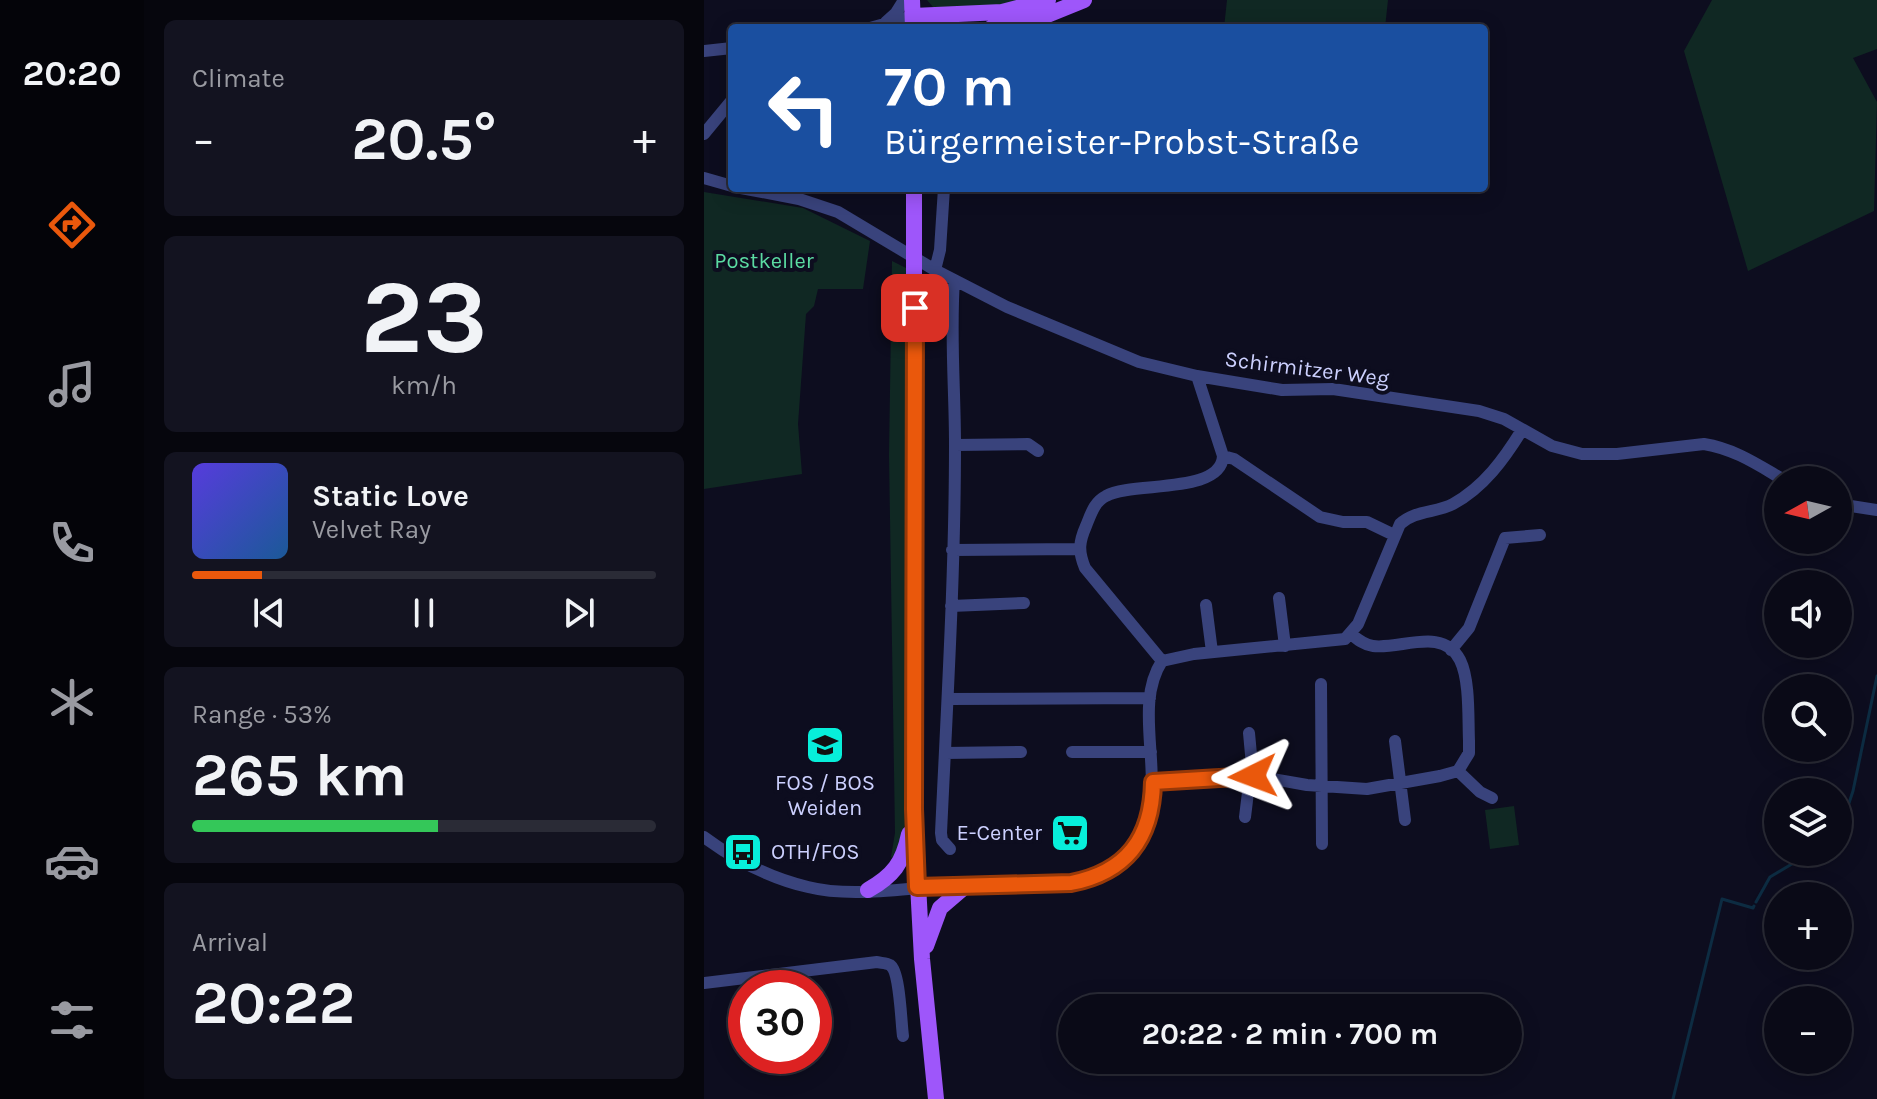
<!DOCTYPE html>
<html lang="en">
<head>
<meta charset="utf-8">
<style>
	:root { --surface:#0a0a17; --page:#131320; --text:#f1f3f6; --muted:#999aa1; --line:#2a2b36; --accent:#ea580c }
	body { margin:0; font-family:Karla,sans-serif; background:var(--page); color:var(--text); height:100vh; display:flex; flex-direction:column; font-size:30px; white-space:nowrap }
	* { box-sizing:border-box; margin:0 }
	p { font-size:26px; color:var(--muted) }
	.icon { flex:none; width:44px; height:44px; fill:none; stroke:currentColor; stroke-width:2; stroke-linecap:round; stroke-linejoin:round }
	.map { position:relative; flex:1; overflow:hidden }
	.panel { display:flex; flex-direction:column; gap:20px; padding:20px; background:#06060d; width:560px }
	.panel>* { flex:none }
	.hud { position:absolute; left:24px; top:24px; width:760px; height:168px; border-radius:8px; box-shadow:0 4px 20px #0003,0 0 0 2px var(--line); background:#1a4fa0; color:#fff; overflow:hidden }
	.needle { width:52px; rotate:262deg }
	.buttons { position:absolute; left:1060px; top:466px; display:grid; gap:16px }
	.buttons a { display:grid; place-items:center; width:88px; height:88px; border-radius:50%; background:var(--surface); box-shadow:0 4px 20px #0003,0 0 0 2px var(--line); font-size:40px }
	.speed { position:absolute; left:24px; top:970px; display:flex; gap:16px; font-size:40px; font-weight:700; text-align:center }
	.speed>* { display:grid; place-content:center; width:104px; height:104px; border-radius:50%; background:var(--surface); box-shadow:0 4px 20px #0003,0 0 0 2px var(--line); line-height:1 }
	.speed .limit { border:12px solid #d22; background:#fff; color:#111 }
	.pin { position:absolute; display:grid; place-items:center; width:68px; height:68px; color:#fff; margin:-34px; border-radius:16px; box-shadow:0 4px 12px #0006 }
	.me { position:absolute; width:88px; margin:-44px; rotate:267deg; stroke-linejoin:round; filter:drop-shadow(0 0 6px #0008) }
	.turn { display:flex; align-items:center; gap:28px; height:168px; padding:0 24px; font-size:36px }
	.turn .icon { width:104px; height:104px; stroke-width:2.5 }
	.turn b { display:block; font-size:56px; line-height:68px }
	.big { font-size:60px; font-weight:700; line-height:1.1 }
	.panel .widget { flex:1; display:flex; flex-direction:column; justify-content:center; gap:12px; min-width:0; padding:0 28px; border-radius:12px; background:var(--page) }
	.panel .dial { align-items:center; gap:0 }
	.dial b { font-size:104px; line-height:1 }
	.song { display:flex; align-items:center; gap:24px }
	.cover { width:96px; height:96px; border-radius:12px; background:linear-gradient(135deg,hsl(250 70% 55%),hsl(210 70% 35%)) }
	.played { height:8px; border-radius:4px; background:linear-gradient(90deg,var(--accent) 15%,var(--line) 15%) }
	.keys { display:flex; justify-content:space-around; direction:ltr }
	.heat { display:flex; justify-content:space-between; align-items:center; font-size:44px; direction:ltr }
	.charge { height:12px; border-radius:6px; background:linear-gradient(90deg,#34c759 53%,var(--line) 0) }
	.trip { position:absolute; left:354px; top:994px; width:464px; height:80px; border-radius:40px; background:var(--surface); box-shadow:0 4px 20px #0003,0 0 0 2px var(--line); font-weight:700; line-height:80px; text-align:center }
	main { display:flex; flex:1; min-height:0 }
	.tab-bar { display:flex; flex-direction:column; width:144px; justify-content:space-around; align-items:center; background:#040409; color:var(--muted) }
	.tab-bar .icon { width:56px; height:56px }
	.tab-bar .current { color:var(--accent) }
	.tab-bar b { font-size:36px; color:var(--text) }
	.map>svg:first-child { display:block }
</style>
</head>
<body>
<main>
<nav class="tab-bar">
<b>20:20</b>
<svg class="icon current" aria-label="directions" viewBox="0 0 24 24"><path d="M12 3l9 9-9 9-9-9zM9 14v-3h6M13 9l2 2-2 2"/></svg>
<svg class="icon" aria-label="music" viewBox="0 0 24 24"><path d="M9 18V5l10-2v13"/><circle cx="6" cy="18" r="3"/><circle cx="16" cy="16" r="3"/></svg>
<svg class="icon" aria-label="phone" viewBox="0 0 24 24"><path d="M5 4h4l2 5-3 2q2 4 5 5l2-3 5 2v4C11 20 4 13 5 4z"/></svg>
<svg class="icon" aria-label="climate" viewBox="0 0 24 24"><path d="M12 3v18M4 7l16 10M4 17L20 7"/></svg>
<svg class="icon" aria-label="car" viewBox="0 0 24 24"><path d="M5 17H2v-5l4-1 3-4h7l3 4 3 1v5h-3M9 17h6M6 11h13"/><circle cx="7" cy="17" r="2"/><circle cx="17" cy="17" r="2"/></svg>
<svg class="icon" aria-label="filters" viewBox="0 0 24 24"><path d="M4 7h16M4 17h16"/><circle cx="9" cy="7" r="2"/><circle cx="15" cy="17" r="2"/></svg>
</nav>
<section class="panel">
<div class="widget"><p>Climate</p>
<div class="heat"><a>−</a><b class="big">20.5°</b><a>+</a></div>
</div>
<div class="widget dial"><b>23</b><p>km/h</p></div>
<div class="widget">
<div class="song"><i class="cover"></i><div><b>Static Love</b><p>Velvet Ray</p></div></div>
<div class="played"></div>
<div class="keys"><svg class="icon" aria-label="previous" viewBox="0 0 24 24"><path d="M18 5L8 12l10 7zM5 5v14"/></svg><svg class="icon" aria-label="pause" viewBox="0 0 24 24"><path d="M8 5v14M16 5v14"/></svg><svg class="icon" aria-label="next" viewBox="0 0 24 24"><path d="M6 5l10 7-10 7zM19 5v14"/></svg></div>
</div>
<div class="widget"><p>Range · 53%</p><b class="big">265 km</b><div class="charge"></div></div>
<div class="widget"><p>Arrival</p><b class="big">20:22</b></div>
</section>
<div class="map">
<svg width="1173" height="1099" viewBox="0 0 1173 1099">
	<rect width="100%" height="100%" fill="#0d0d1f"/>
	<path fill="#102823" d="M223,0H335L307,7H229Z
		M523,0H684L681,28H520Z
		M1008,0H1173V49L1149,58L1173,102L1170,211L1044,271L980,51Z
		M0,192L99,208L166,241L159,289H114L110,306L102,314L94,424L98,474L0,489Z
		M188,261L204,269L203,812L195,862L187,857L191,833L185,455Z
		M810,806L815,845L786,849L781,810Z"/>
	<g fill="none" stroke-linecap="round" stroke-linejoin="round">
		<path stroke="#0d2c42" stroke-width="3" d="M1134,827L1141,815L1149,791L1173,676
			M1052,902L1066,877L1108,852
			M969,1099L1018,899L1049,908L1050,906"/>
		<path stroke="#39437c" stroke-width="12" d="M182,22L192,13L200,0
			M166,28L209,16
			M0,51L28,48
			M0,134L28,100
			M0,178L28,186
			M37,188L95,199L134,212L231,270L303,307L435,362L493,376L578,390L629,389L775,411L800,419L848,446L878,454H913L1000,444C1031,449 1054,465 1080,480
			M231,270L236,250L240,188
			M493,376L519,456L530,459L616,517L639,522H663L690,535
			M251,445L324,444L334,451
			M1134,504L1173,510
			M248,550L375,549
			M575,598L581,646
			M502,605L508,652
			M247,606L320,603
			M747,650L765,628L801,538L836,535
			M458,661L381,568C374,551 375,542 382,526C387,514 390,502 402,496C428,481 517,495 519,456
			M617,684L618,844
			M244,699L446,698
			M545,733L549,776
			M691,741L701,820
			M368,752H447
			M241,753L317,752
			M754,771L776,792L788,798
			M449,782L552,776L603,785L663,789L736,776L754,771L765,753V741C764,718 766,680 756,660C739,626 696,650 669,646C660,645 653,639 647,634
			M541,817L546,776
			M0,837C31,860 66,878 104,887C152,899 213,886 262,884C298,882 351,890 384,879C403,873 427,858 436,840C466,784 426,710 458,661L490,654L641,639L654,624L696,524C711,510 732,513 749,504C780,487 800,459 818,430
			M246,849L238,840L237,833C243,704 251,574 251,444C251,390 246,335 250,280
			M0,983L173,962C176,963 183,963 186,965C196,971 197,1022 199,1036"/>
		<path stroke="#9e56fa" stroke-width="16" d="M208,0L209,28
			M209,16L298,12L344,0
			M287,28L338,17L380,0
			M210,188V809L218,959L232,1099
			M164,890C189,876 199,863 205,834
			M222,946L236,908L264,884"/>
	</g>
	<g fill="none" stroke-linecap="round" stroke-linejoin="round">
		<g stroke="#983908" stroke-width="20">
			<path id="route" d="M211,308L210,809L213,887L367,883C423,872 448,838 449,782L549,776"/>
		</g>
		<use href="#route" stroke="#ea580c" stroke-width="14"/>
	</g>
	<defs>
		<g id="school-square" transform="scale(2)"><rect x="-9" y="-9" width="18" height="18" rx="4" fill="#07efda" stroke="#0d0d1f"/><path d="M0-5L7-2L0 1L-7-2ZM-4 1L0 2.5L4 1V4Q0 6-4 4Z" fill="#111"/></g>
		<g id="supermarket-square" transform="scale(2)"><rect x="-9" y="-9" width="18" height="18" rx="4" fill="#07efda" stroke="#0d0d1f"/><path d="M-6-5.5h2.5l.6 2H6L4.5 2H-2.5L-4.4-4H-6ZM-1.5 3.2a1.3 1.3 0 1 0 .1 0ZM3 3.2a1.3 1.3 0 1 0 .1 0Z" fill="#111"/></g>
		<g id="bus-square" transform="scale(2)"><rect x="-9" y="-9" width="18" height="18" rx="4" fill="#07efda" stroke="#0d0d1f"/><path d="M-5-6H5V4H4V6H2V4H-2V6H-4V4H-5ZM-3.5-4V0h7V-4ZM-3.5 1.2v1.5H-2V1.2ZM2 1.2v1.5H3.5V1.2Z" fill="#111"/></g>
	</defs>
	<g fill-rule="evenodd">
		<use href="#school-square" x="121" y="745"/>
		<use href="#supermarket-square" x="366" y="833"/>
		<use href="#bus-square" x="39" y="852"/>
	</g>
	<g text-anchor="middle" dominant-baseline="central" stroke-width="8" stroke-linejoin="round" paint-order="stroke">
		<g font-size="22" fill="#5bdba2" stroke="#0d0d1f">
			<text x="60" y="261">Postkeller</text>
		</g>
		<g font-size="22" fill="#ccd0fe" stroke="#0d0d1f">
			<text transform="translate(603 369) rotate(7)">Schirmitzer Weg</text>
		</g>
		<g font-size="22" fill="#ccd0fe" stroke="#0d0d1f">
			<text x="121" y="783">FOS / BOS<tspan x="121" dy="25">Weiden</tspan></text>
			<text x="338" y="833" text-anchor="end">E-Center</text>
			<text x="67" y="852" text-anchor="start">OTH/FOS</text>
		</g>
	</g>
</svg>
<div class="buttons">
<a><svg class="needle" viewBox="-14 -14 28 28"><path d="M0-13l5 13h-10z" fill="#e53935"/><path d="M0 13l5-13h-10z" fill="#999aa1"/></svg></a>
<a><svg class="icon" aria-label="sound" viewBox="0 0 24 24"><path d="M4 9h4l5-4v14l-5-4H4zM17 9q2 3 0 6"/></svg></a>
<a><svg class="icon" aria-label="search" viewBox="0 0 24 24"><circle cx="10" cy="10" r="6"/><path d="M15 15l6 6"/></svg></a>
<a><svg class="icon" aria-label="layers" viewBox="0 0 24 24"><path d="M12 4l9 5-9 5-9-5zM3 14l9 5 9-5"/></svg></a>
<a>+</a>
<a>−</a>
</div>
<div class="speed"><div class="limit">30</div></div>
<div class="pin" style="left:211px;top:308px;background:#d93025"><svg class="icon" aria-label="arrive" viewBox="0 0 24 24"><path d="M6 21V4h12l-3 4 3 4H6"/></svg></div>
<svg class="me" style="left:549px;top:776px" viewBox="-20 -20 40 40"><path d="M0-17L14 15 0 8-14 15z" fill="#ea580c" stroke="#fff" stroke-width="4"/></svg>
<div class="trip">20:22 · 2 min · 700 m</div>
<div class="hud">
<div class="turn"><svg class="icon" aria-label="left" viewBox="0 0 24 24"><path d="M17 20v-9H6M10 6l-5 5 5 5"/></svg><div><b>70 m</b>Bürgermeister-Probst-Straße</div></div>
</div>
</div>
</main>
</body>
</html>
